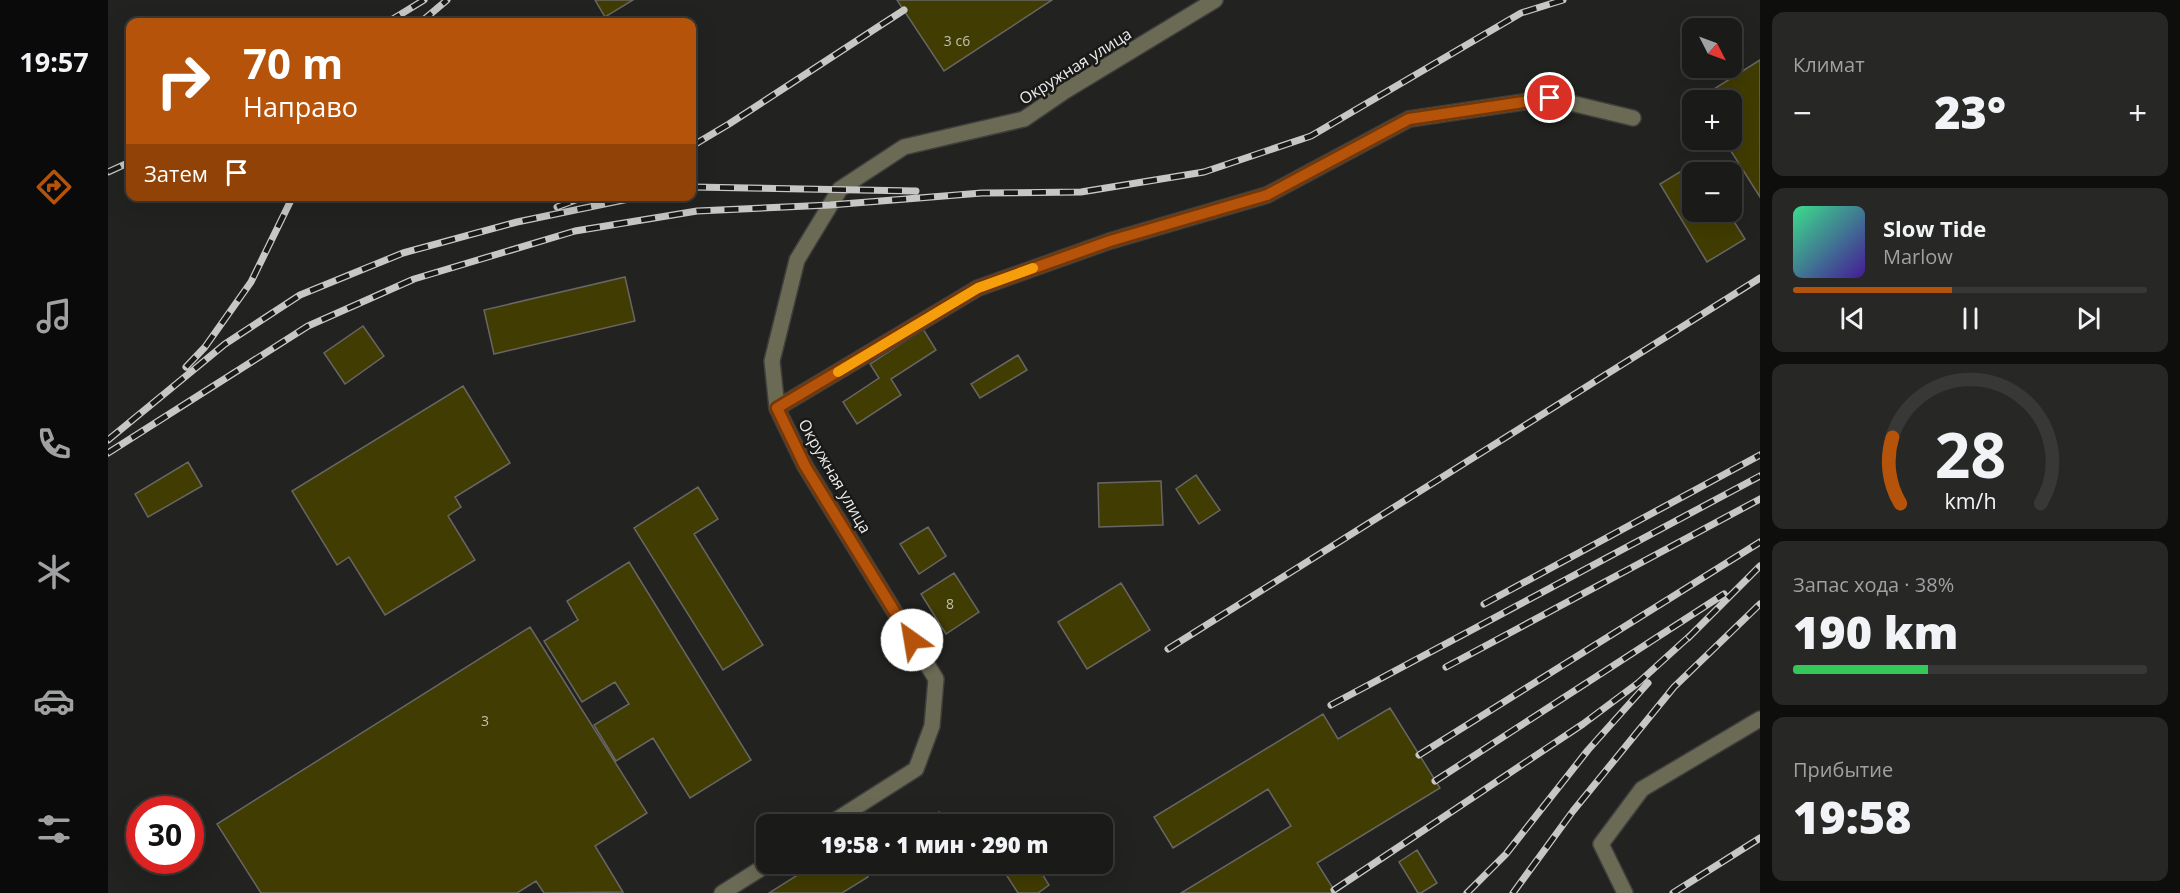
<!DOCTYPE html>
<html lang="ru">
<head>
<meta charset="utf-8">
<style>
	:root { --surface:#1a1a18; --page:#272725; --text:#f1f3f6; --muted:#9fa1a2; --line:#383837; --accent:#b45309 }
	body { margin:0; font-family:"Open Sans",sans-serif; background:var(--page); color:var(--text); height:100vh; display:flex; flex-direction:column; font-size:22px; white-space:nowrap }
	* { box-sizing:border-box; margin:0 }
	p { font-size:20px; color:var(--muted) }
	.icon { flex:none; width:33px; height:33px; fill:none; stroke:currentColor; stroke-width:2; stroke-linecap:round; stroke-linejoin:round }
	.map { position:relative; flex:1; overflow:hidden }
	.side { display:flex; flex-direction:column; gap:12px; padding:12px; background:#0e0e0d; width:420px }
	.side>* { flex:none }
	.banner { position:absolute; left:18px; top:18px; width:570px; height:183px; border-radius:12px; box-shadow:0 6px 24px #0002,0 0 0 2px var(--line); background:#b45309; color:#fff; overflow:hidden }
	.needle { width:39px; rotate:132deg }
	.controls { position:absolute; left:1574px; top:18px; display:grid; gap:12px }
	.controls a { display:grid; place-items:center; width:60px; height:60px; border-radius:12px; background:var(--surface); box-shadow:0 6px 24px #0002,0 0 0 2px var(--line); font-size:30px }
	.speed { position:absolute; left:18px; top:796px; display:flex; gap:12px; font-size:30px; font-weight:700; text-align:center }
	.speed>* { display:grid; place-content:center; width:78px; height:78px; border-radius:50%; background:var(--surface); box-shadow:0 6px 24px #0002,0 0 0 2px var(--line); line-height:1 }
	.speed .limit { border:9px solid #d22; background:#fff; color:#111 }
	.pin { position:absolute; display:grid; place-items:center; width:51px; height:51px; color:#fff; margin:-26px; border:3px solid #fff; border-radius:50%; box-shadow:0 2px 6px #0007 }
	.me { position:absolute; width:66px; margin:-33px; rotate:328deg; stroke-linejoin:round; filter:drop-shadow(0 0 4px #0008) }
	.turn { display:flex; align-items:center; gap:21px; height:126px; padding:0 18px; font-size:27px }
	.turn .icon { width:78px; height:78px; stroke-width:2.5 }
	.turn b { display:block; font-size:42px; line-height:51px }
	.then { display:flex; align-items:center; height:57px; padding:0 18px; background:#0003; gap:12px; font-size:22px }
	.big { font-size:45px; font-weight:800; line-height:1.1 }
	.side .tile { flex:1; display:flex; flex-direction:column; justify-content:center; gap:9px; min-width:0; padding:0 21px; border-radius:12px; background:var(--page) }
	.side .dial { align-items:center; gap:0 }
	.dial svg { height:156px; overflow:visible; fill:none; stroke:var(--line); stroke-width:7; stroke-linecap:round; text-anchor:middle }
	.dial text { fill:var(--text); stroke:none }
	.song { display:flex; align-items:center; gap:18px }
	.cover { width:72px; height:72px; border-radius:9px; background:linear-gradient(135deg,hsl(150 70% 55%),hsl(260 70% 35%)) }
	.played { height:6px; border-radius:3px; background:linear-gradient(90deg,var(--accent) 45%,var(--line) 45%) }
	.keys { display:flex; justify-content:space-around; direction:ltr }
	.heat { display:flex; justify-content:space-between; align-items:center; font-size:33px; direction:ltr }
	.charge { height:9px; border-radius:4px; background:linear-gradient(90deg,#34c759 38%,var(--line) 0) }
	.trip { position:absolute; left:648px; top:814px; width:357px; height:60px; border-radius:12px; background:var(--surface); box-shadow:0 6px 24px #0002,0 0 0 2px var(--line); font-weight:800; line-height:60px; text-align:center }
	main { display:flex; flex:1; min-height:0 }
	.tabs { display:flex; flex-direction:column; width:108px; justify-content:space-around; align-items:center; background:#0a0a0a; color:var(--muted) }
	.tabs .icon { width:42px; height:42px }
	.tabs .selected { color:var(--accent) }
	.tabs b { font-size:27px; color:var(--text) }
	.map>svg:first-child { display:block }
</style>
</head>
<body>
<main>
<nav class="tabs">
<b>19:57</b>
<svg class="icon selected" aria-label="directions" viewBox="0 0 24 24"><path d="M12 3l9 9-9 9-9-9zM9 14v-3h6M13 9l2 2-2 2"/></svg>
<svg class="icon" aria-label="music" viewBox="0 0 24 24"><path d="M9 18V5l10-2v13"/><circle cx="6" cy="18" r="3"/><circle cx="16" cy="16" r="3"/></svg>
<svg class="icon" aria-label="phone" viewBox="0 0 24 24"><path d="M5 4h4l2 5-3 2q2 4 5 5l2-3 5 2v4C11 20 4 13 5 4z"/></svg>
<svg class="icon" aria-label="climate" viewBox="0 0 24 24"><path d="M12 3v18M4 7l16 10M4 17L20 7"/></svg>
<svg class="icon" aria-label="car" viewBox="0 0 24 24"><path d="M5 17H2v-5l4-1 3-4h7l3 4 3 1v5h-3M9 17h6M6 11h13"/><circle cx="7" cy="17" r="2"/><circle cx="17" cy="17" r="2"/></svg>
<svg class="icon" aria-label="filters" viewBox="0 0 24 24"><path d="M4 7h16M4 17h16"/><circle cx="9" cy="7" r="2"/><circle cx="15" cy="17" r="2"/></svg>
</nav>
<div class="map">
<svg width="1652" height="893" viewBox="0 0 1652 893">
	<rect width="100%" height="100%" fill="#222220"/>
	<path fill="#413c02" stroke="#676664" stroke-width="1.5" d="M487,0H525L497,17Z
		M789,0H944L836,71Z
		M1652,60V197L1616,140H1623V100L1590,99Z
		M1590,161L1597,172H1584V212H1620L1637,239L1599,262L1552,184Z
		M517,277L527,321L386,354L376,310Z
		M255,326L276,356L237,384L216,353Z
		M815,329L828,350L783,379L793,395L749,424L735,402L771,378L762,364Z
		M910,355L919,370L872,398L863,384Z
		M355,386L402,463L347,497L353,507L340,516L367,560L277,615L241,557L229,565L184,491Z
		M80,462L94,486L40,517L27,494Z
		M1088,475L1112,510L1091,524L1068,489Z
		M1053,481L1055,525L991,527L990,483Z
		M590,487L610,519L586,534L655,645L615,670L526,528Z
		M820,527L838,556L811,574L792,544Z
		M521,562L643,760L582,798L545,738L508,761L486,725L521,704L507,682L474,702L436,641L470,620L459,601Z
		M846,573L871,612L838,634L813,594Z
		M1013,583L1042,630L979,669L950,622Z
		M422,627L539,813L487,846L515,892L436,893L428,881L409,893H153L109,824Z
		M1282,708L1332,788L1209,863L1228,893H1073L1183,826L1160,789L1065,848L1046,817L1215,714L1230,739Z
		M831,812L840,825H811Z
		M1309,850L1329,883L1313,893H1310L1291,862Z
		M707,864H752L760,877L734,893H661Z
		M917,864H928L941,885L930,893H910L899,876Z"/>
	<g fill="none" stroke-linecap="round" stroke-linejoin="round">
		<g stroke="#3e3e3d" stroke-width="18">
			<path id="minor" d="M669,408L870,288L1002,241L1159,195L1301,119L1442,98L1525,118
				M720,825L808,769L824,726L828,679L697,466L669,408L664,361L689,260L732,189L796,147L916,119L957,91L1107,0
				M614,893L660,864
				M1517,893L1493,844L1534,789L1652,719"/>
		</g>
		<use href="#minor" stroke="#6b6a54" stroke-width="15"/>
		<g stroke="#c7c7c6" stroke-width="7">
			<path id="rail" d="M280,22L316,0
				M313,22L339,0
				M584,146L621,124L796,10
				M0,172L22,162
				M584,187L808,191
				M449,207L478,196
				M78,367L97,347L143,282L185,196
				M0,440L117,344L192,295L295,253L409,222L535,196
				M0,453L200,326L306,279L467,231L589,211L722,205L874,193L973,192L1096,172L1203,136L1413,13L1455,0
				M1376,604L1652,455
				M1580,638L1652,566
				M1060,649L1652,278
				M1338,667L1652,499
				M1223,705L1652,476
				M1311,755L1652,542
				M1327,781L1616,594
				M1226,890L1475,724L1530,683L1585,633
				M1359,893L1398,854L1480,750L1540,683
				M1405,893L1465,811L1566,687L1652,604
				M1565,893L1652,838"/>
		</g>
		<use href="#rail" stroke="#191917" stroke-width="4.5" stroke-dasharray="14" stroke-linecap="butt"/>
	</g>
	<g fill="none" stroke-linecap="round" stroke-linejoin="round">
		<g stroke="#753606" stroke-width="15">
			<path id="route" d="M804,640L697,466L669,408L870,288L1002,241L1159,195L1301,119L1442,98"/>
		</g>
		<use href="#route" stroke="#b45309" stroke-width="10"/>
		<path stroke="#f59e0b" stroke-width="10" d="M730,372L870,288L925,268"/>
	</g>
	<g text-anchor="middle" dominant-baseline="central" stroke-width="5" stroke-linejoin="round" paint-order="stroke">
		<g font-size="14" fill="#c2c1b2">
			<text x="849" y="40">3 с6</text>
			<text x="842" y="603">8</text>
			<text x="377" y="720">3</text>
		</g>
		<g font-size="16" fill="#ededec" stroke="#191917">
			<text transform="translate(967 66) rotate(-32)">Окружная улица</text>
			<text transform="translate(727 476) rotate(60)">Окружная улица</text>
		</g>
	</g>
</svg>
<div class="controls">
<a><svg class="needle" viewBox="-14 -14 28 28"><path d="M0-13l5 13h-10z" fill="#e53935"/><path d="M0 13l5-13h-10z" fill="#9fa1a2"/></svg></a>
<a>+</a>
<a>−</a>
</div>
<div class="speed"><div class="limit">30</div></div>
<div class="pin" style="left:1442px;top:98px;background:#d93025"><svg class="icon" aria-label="arrive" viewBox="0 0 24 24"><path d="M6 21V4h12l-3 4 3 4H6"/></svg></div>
<svg class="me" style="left:804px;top:640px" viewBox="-20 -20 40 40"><circle r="19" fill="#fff"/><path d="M0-13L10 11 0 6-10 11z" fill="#b45309"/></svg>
<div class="trip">19:58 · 1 мин · 290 m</div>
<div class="banner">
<div class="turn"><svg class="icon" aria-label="right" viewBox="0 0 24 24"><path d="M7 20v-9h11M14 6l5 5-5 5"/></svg><div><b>70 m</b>Направо</div></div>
<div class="then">Затем<svg class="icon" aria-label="arrive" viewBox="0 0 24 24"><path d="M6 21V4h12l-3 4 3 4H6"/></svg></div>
</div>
</div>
<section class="side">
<div class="tile"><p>Климат</p>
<div class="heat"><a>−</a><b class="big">23°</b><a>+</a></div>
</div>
<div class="tile">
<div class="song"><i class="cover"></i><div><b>Slow Tide</b><p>Marlow</p></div></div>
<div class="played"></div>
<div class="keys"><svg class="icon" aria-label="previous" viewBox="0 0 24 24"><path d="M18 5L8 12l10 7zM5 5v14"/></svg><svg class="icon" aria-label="pause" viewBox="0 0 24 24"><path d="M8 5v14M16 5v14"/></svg><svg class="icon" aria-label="next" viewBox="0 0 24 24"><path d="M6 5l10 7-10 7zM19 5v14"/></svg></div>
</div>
<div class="tile dial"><svg viewBox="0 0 100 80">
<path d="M14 69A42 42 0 1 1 86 69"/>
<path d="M14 69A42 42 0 0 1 10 35" stroke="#b45309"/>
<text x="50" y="56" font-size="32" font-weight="700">28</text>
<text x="50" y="72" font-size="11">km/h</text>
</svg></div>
<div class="tile"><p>Запас хода · 38%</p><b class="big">190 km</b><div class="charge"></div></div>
<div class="tile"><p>Прибытие</p><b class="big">19:58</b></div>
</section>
</main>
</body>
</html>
